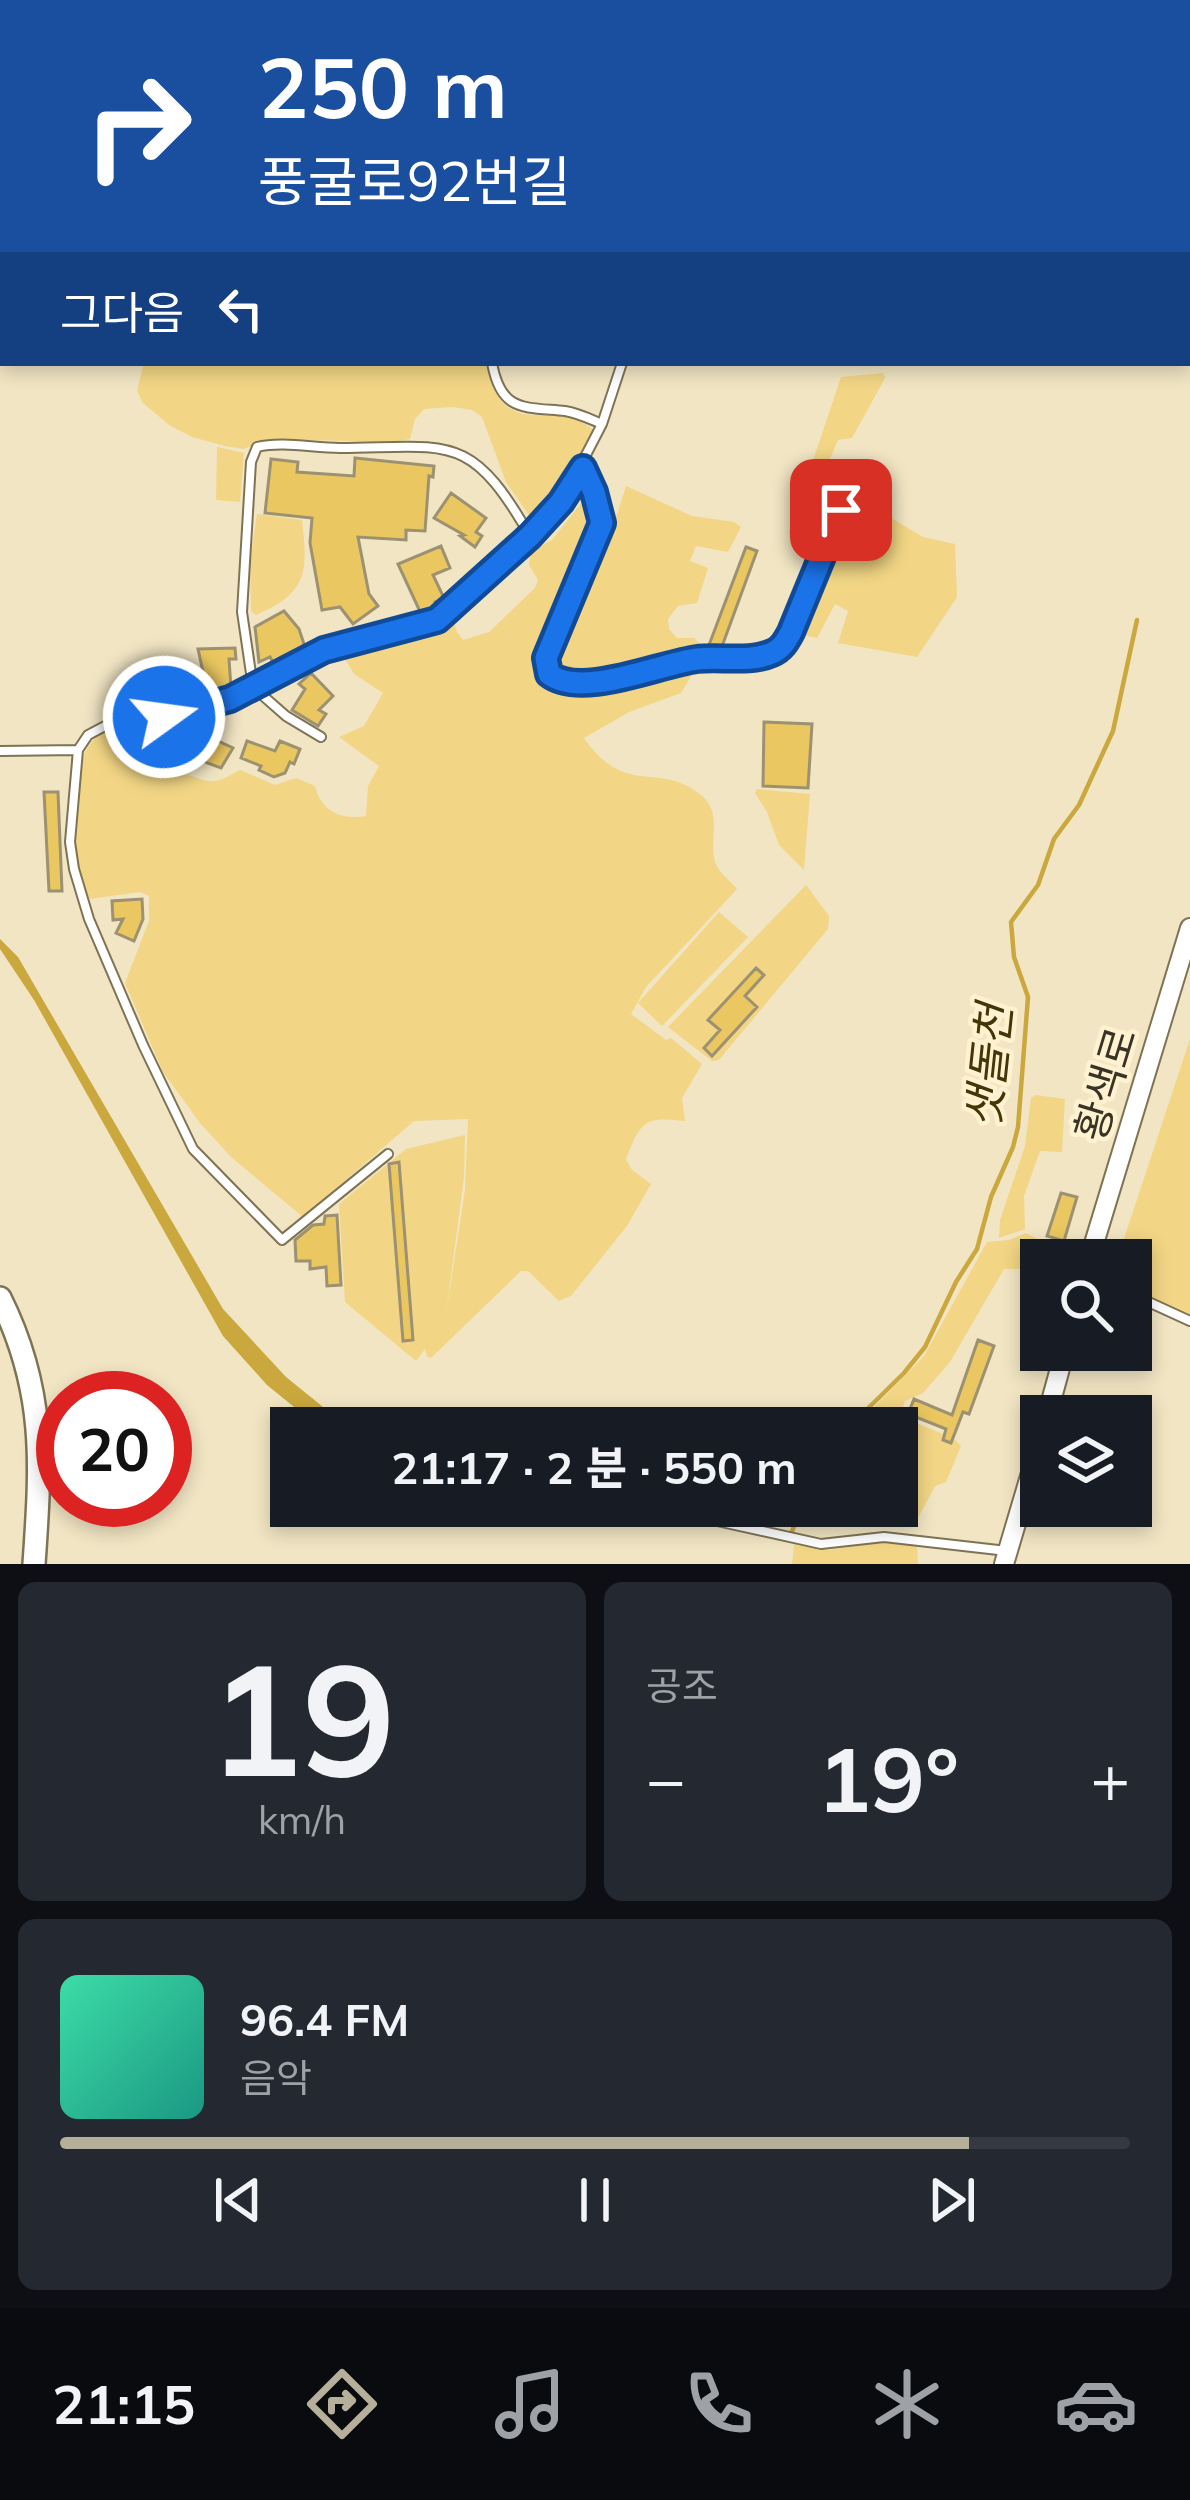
<!DOCTYPE html>
<html lang="ko">
<head>
<meta charset="utf-8">
<style>
	:root { --surface:#171b24; --page:#242831; --text:#f1f3f6; --muted:#9ea1a6; --line:#363941; --accent:#b6af9a }
	body { margin:0; font-family:Mulish,"Noto Sans KR",sans-serif; background:var(--page); color:var(--text); height:100vh; display:flex; flex-direction:column; font-size:45px; white-space:nowrap }
	* { box-sizing:border-box; margin:0 }
	p { font-size:39px; color:var(--muted) }
	.icon { flex:none; width:66px; height:66px; fill:none; stroke:currentColor; stroke-width:2; stroke-linecap:round; stroke-linejoin:round }
	.map { position:relative; height:1564px; overflow:hidden }
	.details { display:flex; flex-direction:column; gap:18px; padding:18px; background:#0d0f14; flex:1 }
	.details>* { flex:none }
	.guide { position:absolute; left:0px; top:0px; width:1191px; height:366px; box-shadow:0 6px 18px #0003; background:#1a4fa0; color:#fff; overflow:hidden }
	.fabs { position:absolute; left:1020px; top:1239px; display:grid; gap:24px }
	.fabs a { display:grid; place-items:center; width:132px; height:132px; border-radius:0px; background:var(--surface); box-shadow:0 6px 18px #0003; font-size:60px }
	.speed { position:absolute; left:36px; top:1371px; display:flex; gap:24px; font-size:60px; font-weight:700; text-align:center }
	.speed>* { display:grid; place-content:center; width:156px; height:156px; border-radius:50%; background:var(--surface); box-shadow:0 6px 18px #0003; line-height:1 }
	.speed .limit { border:18px solid #d22; background:#fff; color:#111 }
	.pin { position:absolute; display:grid; place-items:center; width:102px; height:102px; color:#fff; margin:-51px; border-radius:24px; box-shadow:0 6px 18px #0006 }
	.me { position:absolute; width:132px; margin:-66px; rotate:76deg; stroke-linejoin:round; filter:drop-shadow(0 0 9px #0008) }
	.turn { display:flex; align-items:center; gap:42px; height:252px; padding:0 60px; font-size:54px }
	.turn .icon { width:156px; height:156px; stroke-width:2.5 }
	.turn b { display:block; font-size:84px; line-height:102px }
	.then { display:flex; align-items:center; height:114px; padding:0 60px; background:#0003; gap:24px; font-size:45px }
	.big { font-size:90px; font-weight:700; line-height:1.1 }
	.details .card { flex:1; display:flex; flex-direction:column; justify-content:center; gap:18px; min-width:0; padding:0 42px; border-radius:18px; background:var(--page) }
	.details .dial { align-items:center; gap:0 }
	.dial b { font-size:156px; line-height:1 }
	.song { display:flex; align-items:center; gap:36px }
	.cover { width:144px; height:144px; border-radius:18px; background:linear-gradient(135deg,hsl(160 70% 55%),hsl(170 70% 35%)) }
	.played { height:12px; border-radius:6px; background:linear-gradient(90deg,var(--accent) 85%,var(--line) 85%) }
	.keys { display:flex; justify-content:space-around; direction:ltr }
	.heat { display:flex; justify-content:space-between; align-items:center; font-size:66px; direction:ltr }
	.details .tiles { flex:1; display:grid; gap:18px; grid-template-columns:1fr 1fr }
	.card:last-child { grid-column:span 2 }
	.trip { position:absolute; left:270px; top:1407px; width:648px; height:120px; border-radius:0px; background:var(--surface); box-shadow:0 6px 18px #0003; font-weight:700; line-height:120px; text-align:center }
	.dock { display:flex; height:192px; justify-content:space-around; align-items:center; background:#090b0e; color:var(--muted) }
	.dock .icon { width:84px; height:84px }
	.dock .selected { color:var(--accent) }
	.dock b { font-size:54px; color:var(--text) }
	.map>svg:first-child { display:block }
</style>
</head>
<body>
<div class="map">
<svg width="1190" height="1564" viewBox="0 0 1190 1564">
	<rect width="100%" height="100%" fill="#f1e5c3"/>
	<path fill="#f2d685" d="M144,363H486C502,449 559,393 594,431C580,458 564,511 533,521L506,482L482,417L472,410L453,407L424,409L415,419L410,439L393,442L270,439L243,449L225,446L192,437L169,425L142,402L137,390Z
		M883,373L885,378L852,438L838,440L820,482L834,499L798,536H791L789,532L841,377Z
		M217,447L244,453L240,502L216,500Z
		M626,486L692,516L734,522L741,527L728,552L696,546L690,561L708,568L697,603L678,606L668,619L669,629L677,638H694L701,645L698,664L681,693L629,712L584,738C626,799 659,760 701,795C722,812 710,836 714,858C716,871 729,879 737,889L646,987L631,1014L666,1040L671,1038L702,1064L682,1098L685,1121C644,1116 641,1121 626,1159L632,1170L651,1184L627,1226L571,1296L559,1301L528,1271H521L431,1358L427,1357L425,1349L416,1361L345,1302L339,1204L406,1149L465,1135L464,1177L446,1314L465,1190L468,1119L414,1121L303,1217L231,1157L200,1123L163,1072L125,983L149,921V896L140,892L90,899C69,861 62,750 107,729L120,751L139,760L157,755L162,741L191,746L183,773C214,784 212,785 240,770L275,785L296,778L315,786C321,811 340,820 366,816L368,786L379,766L339,737L364,726L383,693L354,674L345,659L423,632L453,617L457,632L463,640L489,632L535,588L538,580L529,565L531,551L552,540L586,497L592,498L597,519L591,545L602,549L607,546Z
		M878,510L923,537L955,544L957,597L917,657L838,643L848,611L835,604L817,638L796,633L840,520L859,524L868,511Z
		M257,514L302,520C308,572 308,593 256,615L251,611L250,563Z
		M757,789L810,794L804,870L779,845L767,812L755,793Z
		M806,885L829,916L828,929L719,1060L712,1061L668,1027Z
		M719,912L748,937L662,1026L638,1003Z
		M1190,1039V1316L1131,1288V1260H1117Z
		M1036,1095L1065,1099L1062,1152L1040,1151L1024,1196L1025,1229L999,1238L1000,1220L1025,1146L1031,1098Z
		M1026,1233L1039,1240L1030,1269H1004L950,1362L923,1393L905,1401L895,1428H854L924,1356L987,1242L1009,1240Z
		M909,1420L953,1438L961,1446L946,1482L935,1486L919,1516L907,1525L879,1506H897V1430Z
		M883,1542L917,1546L918,1564H792L794,1545L829,1550Z"/>
	<path fill="#caa83e" d="M0,939L18,957L223,1309L286,1377L349,1428H320L267,1385L223,1336L34,1000L0,949Z"/>
	<path fill="#f1e5c3" d="M436,1506H483L523,1531L497,1546Z"/>
	<g fill="none" stroke-linecap="round" stroke-linejoin="round">
		<path stroke="#caa83e" stroke-width="4.5" d="M848,1428L904,1373L925,1347L956,1282L977,1249L991,1197L1013,1147L1018,1127L1028,997L1014,957L1011,922L1038,885L1054,839L1079,805L1113,731L1137,620
			M791,1534L802,1506"/>
	</g>
	<path fill="#eac760" stroke="#9c9171" stroke-width="3" d="M355,458L434,466L433,477L429,476L425,531L406,530V540L358,537L369,594L378,606L353,624L340,607L322,610L310,543L312,518L265,513L271,459L298,462L297,472L354,476Z
		M451,493L486,518L476,532L482,536L475,547L460,536L464,535L434,518Z
		M441,546L450,568L433,575L444,598L435,602L438,608L422,616L398,564Z
		M746,547L757,551L721,649L709,645Z
		M284,611L299,629L306,650L275,666L270,657L259,662L255,627Z
		M235,648L236,659H229L231,688L208,695L198,649Z
		M311,673L333,696L319,710L326,714L318,726L292,710L305,689L299,684Z
		M170,674L174,705L118,715L114,687Z
		M764,722L812,724L808,788L763,786Z
		M203,734L233,748L221,768L194,758Z
		M247,741L275,751L280,741L300,749L294,764L290,762L285,773L274,777L259,770L261,766L241,758Z
		M44,792H58L62,891H49Z
		M142,899L143,919L134,941L116,933L123,919L113,920L112,901Z
		M756,968L764,975L745,996L757,1007L712,1056L704,1048L720,1030L708,1020Z
		M399,1162L413,1340L403,1341L389,1164Z
		M1061,1193L1077,1197L1064,1241L1047,1236Z
		M337,1215L341,1285L327,1286L326,1267L310,1269V1261H296L295,1240L313,1225L324,1224L325,1216Z
		M978,1340L994,1346L969,1414L963,1412L951,1443L943,1440L946,1429L908,1414L914,1399L952,1415Z"/>
	<g fill="none" stroke-linecap="round" stroke-linejoin="round">
		<g stroke="#7e7354" stroke-width="12">
			<path id="service" d="M629,3L630,0
				M890,3L893,0
				M1188,107L1190,108
				M492,363C501,412 523,407 565,411C578,413 590,419 602,424
				M583,469L594,492L602,523L546,658L549,674C581,699 659,664 697,659C720,656 750,663 773,653C782,649 786,641 791,632L845,501
				M321,737L286,716L253,687L242,612L251,462L257,447C283,441 313,448 340,448C450,447 470,431 530,536
				M78,750L70,842L74,869L89,919L143,1045L193,1149L282,1240L388,1154
				M0,751L78,750L88,735L105,726L214,706L324,650L437,620L508,557L561,503L602,424L622,363
				M1131,1294L1190,1321
				M717,1521L821,1544L884,1537L1007,1551"/>
		</g>
		<g stroke="#7e7354" stroke-width="22">
			<path id="tertiary" d="M1089,1260L1190,928
				M1047,1416L1065,1350
				M1004,1564L1041,1439"/>
		</g>
		<g stroke="#7e7354" stroke-width="26">
			<path id="secondary" d="M0,1298C46,1390 41,1464 34,1564"/>
		</g>
		<use href="#service" stroke="#fff" stroke-width="8"/>
		<use href="#tertiary" stroke="#fff" stroke-width="18"/>
		<use href="#secondary" stroke="#fff" stroke-width="21"/>
	</g>
	<g fill="none" stroke-linecap="round" stroke-linejoin="round">
		<g stroke="#114b97" stroke-width="30">
			<path id="route" d="M164,717L230,699L324,650L437,620L530,536L561,502L583,468L594,492L602,523L546,658L549,674C581,699 659,664 697,659C720,656 750,663 772,653C782,649 786,641 791,632L841,510"/>
		</g>
		<use href="#route" stroke="#1a73e8" stroke-width="21"/>
	</g>
	<g text-anchor="middle" dominant-baseline="central" stroke-width="9" stroke-linejoin="round" paint-order="stroke">
		<g font-size="42" fill="#393426" stroke="#fff2d0">
			<text transform="translate(1105 1084) rotate(-73)">황색로</text>
		</g>
		<g font-size="45" font-style="italic" fill="#443608" stroke="#fff2d0">
			<text transform="translate(988 1066) rotate(-84)">샛돌천</text>
		</g>
	</g>
</svg>
<div class="fabs">
<a><svg class="icon" aria-label="search" viewBox="0 0 24 24"><circle cx="10" cy="10" r="6"/><path d="M15 15l6 6"/></svg></a>
<a><svg class="icon" aria-label="layers" viewBox="0 0 24 24"><path d="M12 4l9 5-9 5-9-5zM3 14l9 5 9-5"/></svg></a>
</div>
<div class="speed"><div class="limit">20</div></div>
<div class="pin" style="left:841px;top:510px;background:#d93025"><svg class="icon" aria-label="arrive" viewBox="0 0 24 24"><path d="M6 21V4h12l-3 4 3 4H6"/></svg></div>
<svg class="me" style="left:164px;top:717px" viewBox="-20 -20 40 40"><circle r="17" fill="#1a73e8" stroke="#fff" stroke-width="3"/><path d="M0-11L8 9 0 5-8 9z" fill="#fff"/></svg>
<div class="trip">21:17 · 2 분 · 550 m</div>
<div class="guide">
<div class="turn"><svg class="icon" aria-label="right" viewBox="0 0 24 24"><path d="M7 20v-9h11M14 6l5 5-5 5"/></svg><div><b>250 m</b>풍굴로92번길</div></div>
<div class="then">그다음<svg class="icon" aria-label="left" viewBox="0 0 24 24"><path d="M17 20v-9H6M10 6l-5 5 5 5"/></svg></div>
</div>
</div>
<section class="details">
<div class="tiles">
<div class="card dial"><b>19</b><p>km/h</p></div>
<div class="card"><p>공조</p>
<div class="heat"><a>−</a><b class="big">19°</b><a>+</a></div>
</div>
<div class="card">
<div class="song"><i class="cover"></i><div><b>96.4 FM</b><p>음악</p></div></div>
<div class="played"></div>
<div class="keys"><svg class="icon" aria-label="previous" viewBox="0 0 24 24"><path d="M18 5L8 12l10 7zM5 5v14"/></svg><svg class="icon" aria-label="pause" viewBox="0 0 24 24"><path d="M8 5v14M16 5v14"/></svg><svg class="icon" aria-label="next" viewBox="0 0 24 24"><path d="M6 5l10 7-10 7zM19 5v14"/></svg></div>
</div>
</div>
</section>
<nav class="dock">
<b>21:15</b>
<svg class="icon selected" aria-label="directions" viewBox="0 0 24 24"><path d="M12 3l9 9-9 9-9-9zM9 14v-3h6M13 9l2 2-2 2"/></svg>
<svg class="icon" aria-label="music" viewBox="0 0 24 24"><path d="M9 18V5l10-2v13"/><circle cx="6" cy="18" r="3"/><circle cx="16" cy="16" r="3"/></svg>
<svg class="icon" aria-label="phone" viewBox="0 0 24 24"><path d="M5 4h4l2 5-3 2q2 4 5 5l2-3 5 2v4C11 20 4 13 5 4z"/></svg>
<svg class="icon" aria-label="climate" viewBox="0 0 24 24"><path d="M12 3v18M4 7l16 10M4 17L20 7"/></svg>
<svg class="icon" aria-label="car" viewBox="0 0 24 24"><path d="M5 17H2v-5l4-1 3-4h7l3 4 3 1v5h-3M9 17h6M6 11h13"/><circle cx="7" cy="17" r="2"/><circle cx="17" cy="17" r="2"/></svg>
</nav>
</body>
</html>
